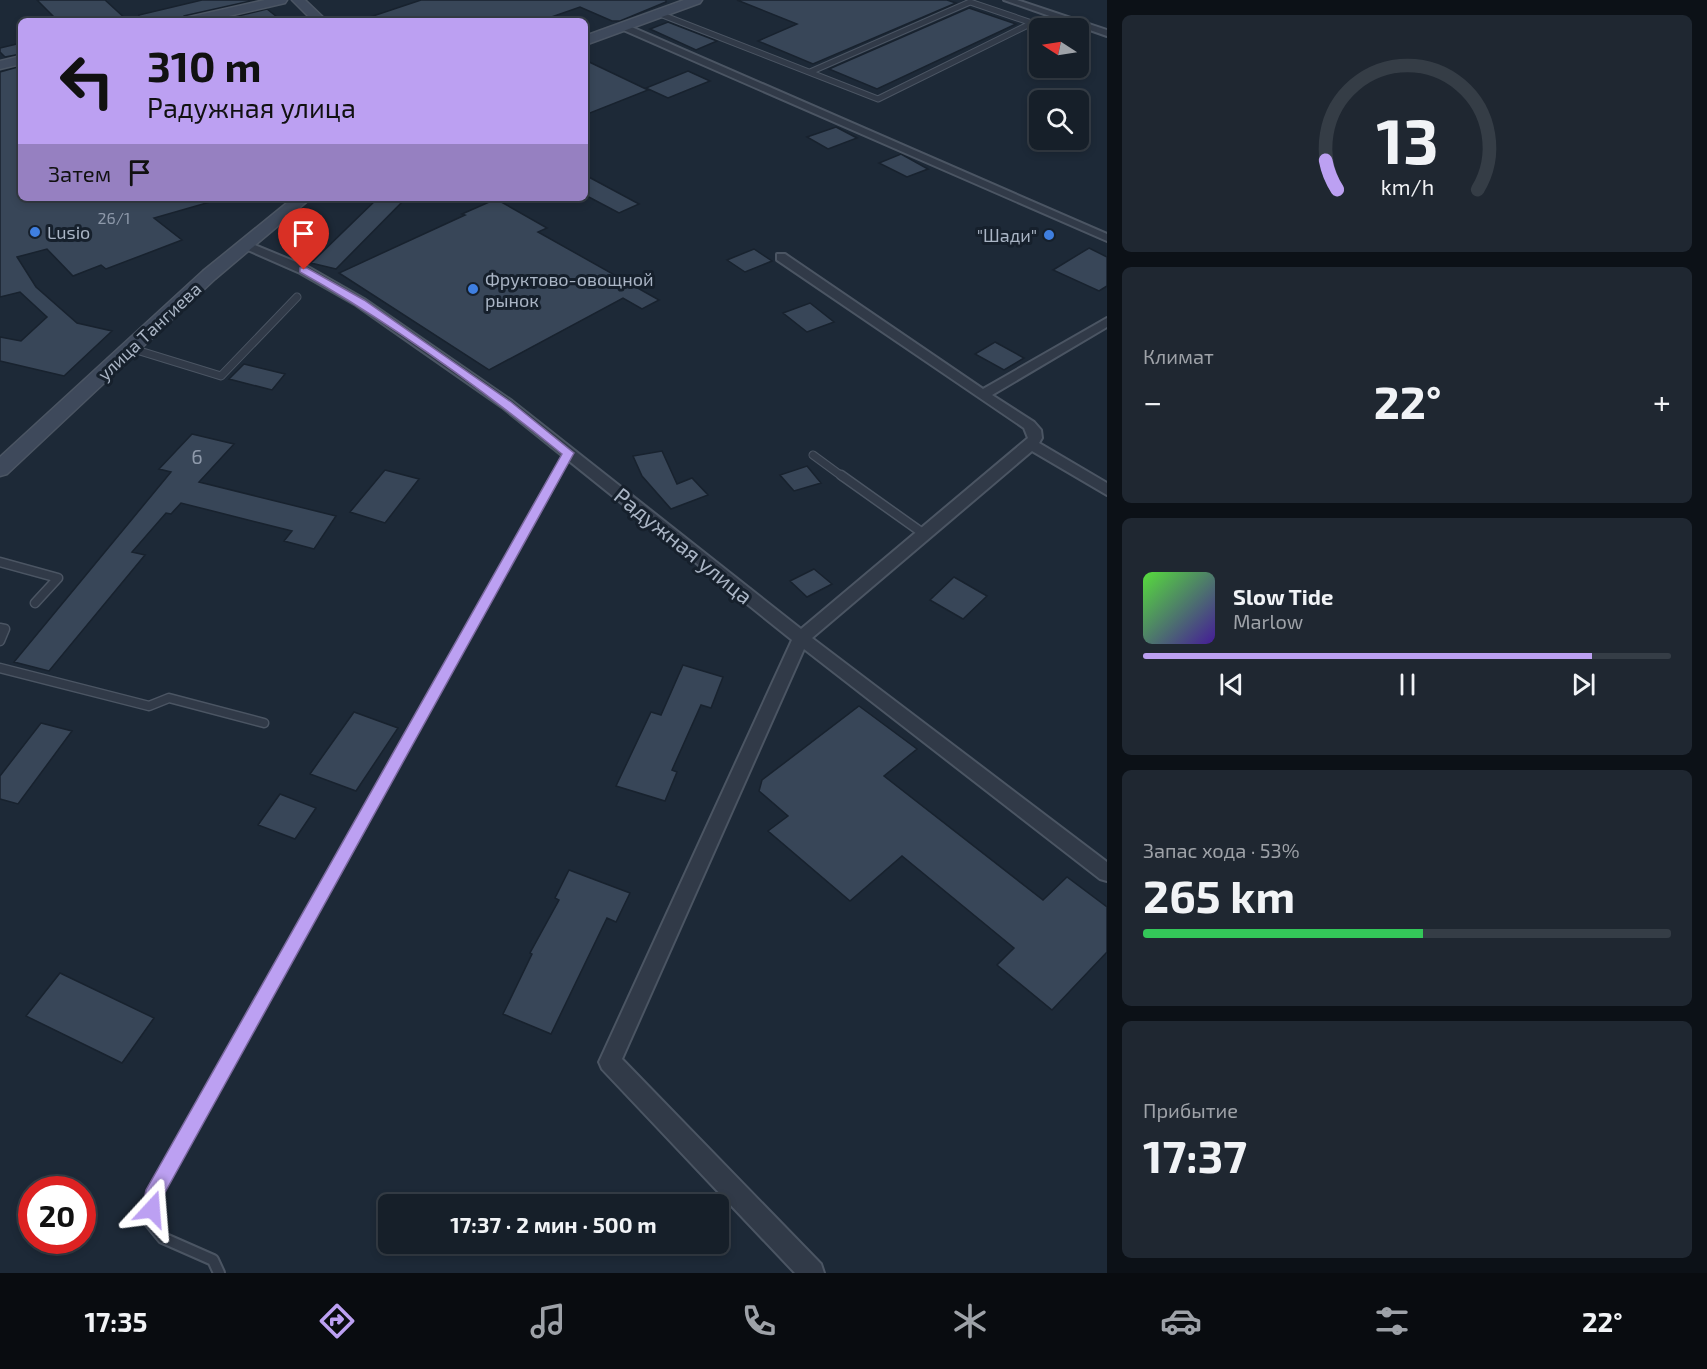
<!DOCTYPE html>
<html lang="ru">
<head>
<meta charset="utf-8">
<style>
	:root { --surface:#161f29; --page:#1f2731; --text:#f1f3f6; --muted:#9ea2a8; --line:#353d46; --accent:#bca0f2 }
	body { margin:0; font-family:"Exo 2",sans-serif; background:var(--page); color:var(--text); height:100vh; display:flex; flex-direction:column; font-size:22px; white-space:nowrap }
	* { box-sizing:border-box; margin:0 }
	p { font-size:20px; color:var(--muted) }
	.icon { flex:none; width:33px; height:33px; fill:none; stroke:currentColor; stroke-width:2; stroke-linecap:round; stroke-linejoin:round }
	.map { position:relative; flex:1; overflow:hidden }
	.sheet { display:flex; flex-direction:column; gap:15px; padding:15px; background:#0c1117; width:600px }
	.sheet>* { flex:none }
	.guide { position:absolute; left:18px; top:18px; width:570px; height:183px; border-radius:9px; box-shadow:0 3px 9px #0003,0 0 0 2px var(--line); background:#bca0f2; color:#111; overflow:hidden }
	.needle { width:39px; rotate:282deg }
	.controls { position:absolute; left:1029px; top:18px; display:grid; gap:12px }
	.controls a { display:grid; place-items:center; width:60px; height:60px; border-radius:9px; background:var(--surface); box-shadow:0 3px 9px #0003,0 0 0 2px var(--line); font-size:30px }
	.speed { position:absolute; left:18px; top:1176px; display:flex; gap:12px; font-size:30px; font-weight:700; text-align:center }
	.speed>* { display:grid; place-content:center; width:78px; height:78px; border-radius:50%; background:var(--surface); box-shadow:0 3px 9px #0003,0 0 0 2px var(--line); line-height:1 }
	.speed .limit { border:9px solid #d22; background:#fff; color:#111 }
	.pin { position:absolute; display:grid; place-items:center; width:51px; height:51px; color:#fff; margin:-62px -26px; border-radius:50% 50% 50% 0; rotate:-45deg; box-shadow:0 0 6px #0007 }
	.pin .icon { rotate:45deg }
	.me { position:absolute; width:66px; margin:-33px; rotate:19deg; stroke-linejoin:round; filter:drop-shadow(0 0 4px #0008) }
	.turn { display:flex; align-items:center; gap:21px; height:126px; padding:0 30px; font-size:27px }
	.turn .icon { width:78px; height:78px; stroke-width:2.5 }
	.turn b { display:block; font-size:42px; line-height:51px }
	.then { display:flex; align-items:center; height:57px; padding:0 30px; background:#0003; gap:12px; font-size:22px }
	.big { font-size:45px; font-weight:700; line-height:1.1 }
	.sheet .widget { flex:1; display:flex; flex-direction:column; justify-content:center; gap:9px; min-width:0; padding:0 21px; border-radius:9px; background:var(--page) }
	.sheet .dial { align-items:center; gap:0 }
	.dial svg { height:156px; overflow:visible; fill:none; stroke:var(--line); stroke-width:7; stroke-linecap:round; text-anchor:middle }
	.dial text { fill:var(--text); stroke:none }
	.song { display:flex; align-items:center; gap:18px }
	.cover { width:72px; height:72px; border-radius:9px; background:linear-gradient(135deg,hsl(110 70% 55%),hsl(260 70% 35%)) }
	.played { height:6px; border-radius:3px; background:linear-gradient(90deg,var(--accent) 85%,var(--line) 85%) }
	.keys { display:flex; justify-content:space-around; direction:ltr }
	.heat { display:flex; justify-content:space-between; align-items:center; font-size:33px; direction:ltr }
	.charge { height:9px; border-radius:4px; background:linear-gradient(90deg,#34c759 53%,var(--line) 0) }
	.trip { position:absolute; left:378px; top:1194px; width:351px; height:60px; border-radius:9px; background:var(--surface); box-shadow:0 3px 9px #0003,0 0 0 2px var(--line); font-weight:700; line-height:60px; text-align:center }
	.tabs { display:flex; height:96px; justify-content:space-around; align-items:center; background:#090c10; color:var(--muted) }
	.tabs .icon { width:42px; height:42px }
	.tabs .current { color:var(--accent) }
	.tabs b { font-size:27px; color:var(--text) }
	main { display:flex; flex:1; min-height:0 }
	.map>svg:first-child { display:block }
</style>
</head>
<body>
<main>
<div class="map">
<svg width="1107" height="1273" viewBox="0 0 1107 1273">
	<rect width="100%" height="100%" fill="#1d2937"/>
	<path fill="#384658" stroke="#18222e" stroke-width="1.5" d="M37,0H105L128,21H58Z
		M202,0H255L184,16L182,21H139V15Z
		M421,0H666V2L620,21H612L580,7L540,21H367V18Z
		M737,0H947L956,3L813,64L758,41L797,24Z
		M969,8L1016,24L877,89L829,69Z
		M267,9L282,21H217Z
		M668,22L717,41L696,50L650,29Z
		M21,43V54L5,57L0,52V48Z
		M585,60L648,90L585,115Z
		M21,66V198H209L210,202L154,218L182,240L106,269L101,265L73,276L47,249L17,257L36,287L77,323L112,331L64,376L0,361V337L21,341L47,317L20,292L0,297V72Z
		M688,71L710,81L668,98L646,88Z
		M836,127L857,138L828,149L807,137Z
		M901,154L928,169L907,177L879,163Z
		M585,175L639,204L619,213L585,195Z
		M378,198H406L336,269L311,263Z
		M496,199L547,228L538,232L659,300L642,309L623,298L489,370L339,273L465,215L462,214Z
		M1089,248L1107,257V286L1099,291L1053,270Z
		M754,249L772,261L745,272L727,260Z
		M810,303L834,322L807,332L783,313Z
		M995,342L1024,358L1004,370L975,354Z
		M244,364L285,374L272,390L229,379Z
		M192,434L234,444L199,482L336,516L314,549L284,541L292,531L181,503L171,514L166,513L132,552L145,555L49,671L14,662L171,472L159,469Z
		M662,451L677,484L692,478L708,495L671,509L642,476L633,456Z
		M807,466L821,483L794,491L780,475Z
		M385,470L419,479L385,523L350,512Z
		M814,569L832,584L807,597L790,581Z
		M954,577L987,596L963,619L930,600Z
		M683,665L723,677L711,708L701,705L672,770L677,772L665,801L616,786L651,712L661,715Z
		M859,706L917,749L884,776L1043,900L1067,877L1107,907V952L1052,1010L997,965L1014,948L902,856L850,901L768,831L788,816L759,791L762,780Z
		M354,712L398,728L356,791L310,774Z
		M41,723L72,731L18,804L0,799V776Z
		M280,794L316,808L295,839L258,825Z
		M569,870L630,893L616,922L607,918L551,1034L503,1014L532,954L530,953L559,900L555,898Z
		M60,973L154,1018L122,1063L26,1016Z"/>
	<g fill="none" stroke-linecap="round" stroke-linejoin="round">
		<g stroke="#4b5563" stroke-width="7">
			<path id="lane-far3" d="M660,14L878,99L1032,23L970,2L810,72"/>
		</g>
		<g stroke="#4b5563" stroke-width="9">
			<path id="lane-far2" d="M130,348L221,376L297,297
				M813,455L843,477
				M555,477L568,453"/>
		</g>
		<g stroke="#4b5563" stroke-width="11">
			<path id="lane-far1" d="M841,475L924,534
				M0,562L58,578L35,603
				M0,628L5,629L0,641
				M0,668L149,706L169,698L264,723
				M361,824L556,475"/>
		</g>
		<g stroke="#4b5563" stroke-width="14">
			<path id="lane" d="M219,1273L213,1260L163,1238L150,1222L153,1196L362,823"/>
		</g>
		<g stroke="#4b5563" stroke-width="4">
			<path id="street" d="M1004,0H1017L1107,30V36Z
				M621,25H627L1107,234V241L621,29Z
				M245,241L308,267L364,299L512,401L801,629L1028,438L1024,428L777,260V254H785L983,389L1107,318V327L992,395L1034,422L1041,430L1042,438L1039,443L1107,483V495L1032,451L812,638L1107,862V881L1100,879L804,649L622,1059L821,1264L824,1273H795L602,1069L599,1062L792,640L502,407L356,305L300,273L241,247L239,245Z"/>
		</g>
		<g stroke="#4b5563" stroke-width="3">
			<path id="secondary" d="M265,0H287L285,3L207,21H184L185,18Z
				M292,0H305L327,21H313Z
				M684,0H702L700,3L585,45V36Z
				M21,56V64L0,69V61Z
				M293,198H311L215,279L7,474L0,476V457L203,271Z"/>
		</g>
		<use href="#lane-far3" stroke="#313a48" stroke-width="5"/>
		<use href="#lane-far2" stroke="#313a48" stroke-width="7"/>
		<use href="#lane-far1" stroke="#313a48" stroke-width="8"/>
		<use href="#lane" stroke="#313a48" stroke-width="10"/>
		<use href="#street" fill="#313a48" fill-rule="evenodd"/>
		<use href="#secondary" fill="#3e495b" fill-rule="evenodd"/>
	</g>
	<path fill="#bca0f2" stroke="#7a689d" stroke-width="1.5" d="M300,268H307L364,300L511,402L574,453L162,1198L158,1216L152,1219L145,1216L142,1209L146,1190L562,454C479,387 393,324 300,272Z"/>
	<g fill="#3f7fe0" stroke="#16202c" stroke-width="2">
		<circle cx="35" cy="232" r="6"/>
		<circle cx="1049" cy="235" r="6"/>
		<circle cx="473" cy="289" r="6"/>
	</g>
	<g text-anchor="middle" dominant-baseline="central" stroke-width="6" stroke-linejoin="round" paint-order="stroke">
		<g font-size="16" fill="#8e99aa">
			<text x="114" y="217">26/1</text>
		</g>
		<g font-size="18" fill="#aab5c5" stroke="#16202c" text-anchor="start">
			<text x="47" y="232">Lusio</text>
			<text x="1037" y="235" text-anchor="end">"Шади"</text>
			<text x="485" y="279">Фруктово-овощной<tspan x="485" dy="21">рынок</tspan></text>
		</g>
		<g font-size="18" fill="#aab5c5" stroke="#16202c">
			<text transform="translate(149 331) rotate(-43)">улица Тангиева</text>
		</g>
		<g font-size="20" fill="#8e99aa">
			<text x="197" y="456">6</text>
		</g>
		<g font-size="22" fill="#aab5c5" stroke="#16202c">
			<text transform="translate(684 545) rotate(39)">Радужная улица</text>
		</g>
	</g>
</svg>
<div class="controls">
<a><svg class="needle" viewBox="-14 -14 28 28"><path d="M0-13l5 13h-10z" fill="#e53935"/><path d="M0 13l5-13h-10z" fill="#9ea2a8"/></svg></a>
<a><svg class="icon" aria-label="search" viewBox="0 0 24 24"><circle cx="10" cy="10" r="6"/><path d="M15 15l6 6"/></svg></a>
</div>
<div class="speed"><div class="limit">20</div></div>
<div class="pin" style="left:304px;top:270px;background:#d93025"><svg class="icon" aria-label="arrive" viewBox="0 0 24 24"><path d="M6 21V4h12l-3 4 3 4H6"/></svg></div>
<svg class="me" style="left:152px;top:1209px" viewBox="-20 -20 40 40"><path d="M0-17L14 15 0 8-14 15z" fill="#bca0f2" stroke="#fff" stroke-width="4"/></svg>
<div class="trip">17:37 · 2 мин · 500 m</div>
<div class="guide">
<div class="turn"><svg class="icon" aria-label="left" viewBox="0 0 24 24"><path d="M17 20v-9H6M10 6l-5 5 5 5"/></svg><div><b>310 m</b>Радужная улица</div></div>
<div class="then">Затем<svg class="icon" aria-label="arrive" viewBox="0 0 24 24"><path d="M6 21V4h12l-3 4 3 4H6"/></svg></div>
</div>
</div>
<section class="sheet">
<div class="widget dial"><svg viewBox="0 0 100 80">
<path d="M14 69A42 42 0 1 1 86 69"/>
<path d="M14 69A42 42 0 0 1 8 54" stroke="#bca0f2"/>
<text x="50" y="56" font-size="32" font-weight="700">13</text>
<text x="50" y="72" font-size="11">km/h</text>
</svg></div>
<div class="widget"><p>Климат</p>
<div class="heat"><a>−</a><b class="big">22°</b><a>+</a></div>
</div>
<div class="widget">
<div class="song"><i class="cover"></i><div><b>Slow Tide</b><p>Marlow</p></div></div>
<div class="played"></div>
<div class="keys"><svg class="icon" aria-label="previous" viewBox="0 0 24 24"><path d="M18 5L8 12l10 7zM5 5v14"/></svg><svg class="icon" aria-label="pause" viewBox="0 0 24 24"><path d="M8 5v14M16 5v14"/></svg><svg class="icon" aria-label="next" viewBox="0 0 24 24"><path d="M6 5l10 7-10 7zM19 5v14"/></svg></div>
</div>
<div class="widget"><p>Запас хода · 53%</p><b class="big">265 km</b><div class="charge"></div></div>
<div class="widget"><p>Прибытие</p><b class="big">17:37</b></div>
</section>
</main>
<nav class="tabs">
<b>17:35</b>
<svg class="icon current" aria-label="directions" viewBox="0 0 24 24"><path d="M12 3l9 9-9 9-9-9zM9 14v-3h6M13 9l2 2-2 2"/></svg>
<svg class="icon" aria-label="music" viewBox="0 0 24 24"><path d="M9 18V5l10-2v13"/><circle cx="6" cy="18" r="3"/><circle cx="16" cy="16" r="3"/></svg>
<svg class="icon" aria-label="phone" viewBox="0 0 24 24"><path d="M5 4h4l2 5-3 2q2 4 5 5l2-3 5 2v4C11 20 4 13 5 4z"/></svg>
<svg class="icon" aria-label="climate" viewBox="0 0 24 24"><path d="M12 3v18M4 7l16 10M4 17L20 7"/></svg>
<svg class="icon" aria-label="car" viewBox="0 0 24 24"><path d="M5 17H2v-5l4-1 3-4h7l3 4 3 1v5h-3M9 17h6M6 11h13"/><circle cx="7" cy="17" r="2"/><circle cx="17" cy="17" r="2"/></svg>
<svg class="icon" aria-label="filters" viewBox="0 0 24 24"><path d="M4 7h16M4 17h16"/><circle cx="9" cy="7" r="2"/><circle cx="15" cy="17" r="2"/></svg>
<b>22°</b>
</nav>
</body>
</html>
